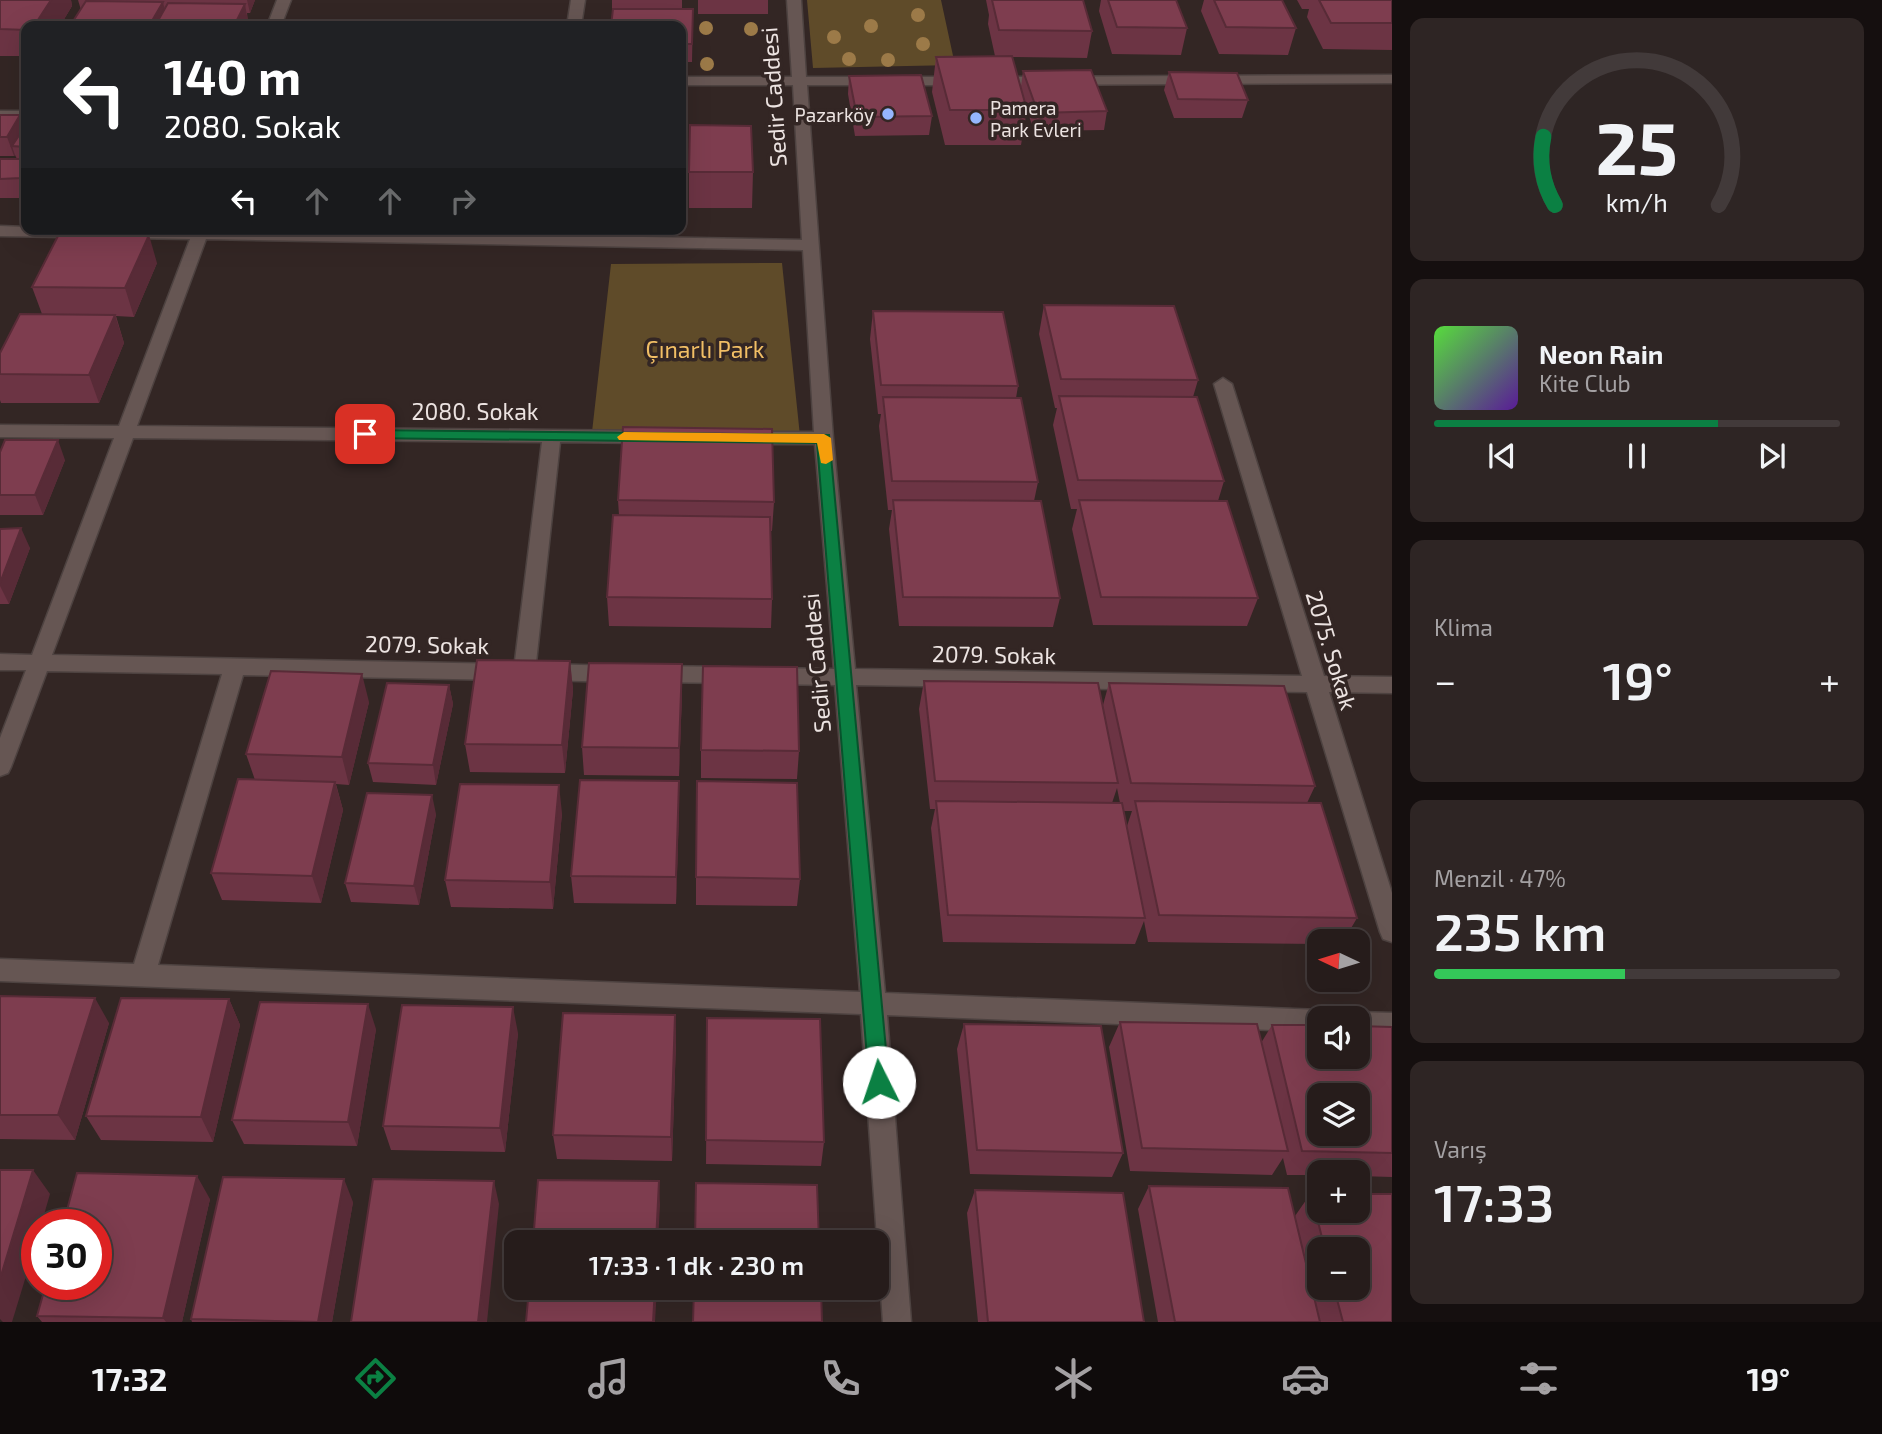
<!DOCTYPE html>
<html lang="tr">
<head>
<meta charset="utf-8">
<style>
	:root { --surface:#261c1b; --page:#2e2524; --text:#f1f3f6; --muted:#a4a1a3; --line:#423a3a; --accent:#0b8043 }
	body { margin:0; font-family:"Exo 2",sans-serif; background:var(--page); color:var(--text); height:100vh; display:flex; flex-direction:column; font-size:26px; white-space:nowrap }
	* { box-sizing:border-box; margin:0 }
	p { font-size:23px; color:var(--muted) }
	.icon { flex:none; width:38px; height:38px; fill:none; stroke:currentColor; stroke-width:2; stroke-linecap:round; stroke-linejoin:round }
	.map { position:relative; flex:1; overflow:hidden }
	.drawer { display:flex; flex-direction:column; gap:18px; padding:18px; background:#150f0f; width:490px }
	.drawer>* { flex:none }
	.guide { position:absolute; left:21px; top:21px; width:665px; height:214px; border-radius:14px; box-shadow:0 7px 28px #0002,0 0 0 2px var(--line); background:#202124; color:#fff; overflow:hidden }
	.needle { width:46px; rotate:274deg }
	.buttons { position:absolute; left:1307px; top:929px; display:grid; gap:14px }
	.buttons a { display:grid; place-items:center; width:63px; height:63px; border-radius:14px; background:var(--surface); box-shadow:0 7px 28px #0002,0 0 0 2px var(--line); font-size:35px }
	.speed { position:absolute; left:21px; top:1209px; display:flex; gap:14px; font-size:35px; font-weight:700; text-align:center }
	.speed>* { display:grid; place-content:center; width:91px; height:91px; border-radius:50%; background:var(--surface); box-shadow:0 7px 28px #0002,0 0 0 2px var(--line); line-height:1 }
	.speed .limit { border:10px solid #d22; background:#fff; color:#111 }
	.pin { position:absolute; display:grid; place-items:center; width:60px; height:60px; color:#fff; margin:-30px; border-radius:14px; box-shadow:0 4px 10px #0006 }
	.me { position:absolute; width:77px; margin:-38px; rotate:356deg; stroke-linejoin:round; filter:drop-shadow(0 0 5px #0008) }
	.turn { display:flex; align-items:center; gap:24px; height:147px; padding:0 28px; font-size:32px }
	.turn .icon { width:91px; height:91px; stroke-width:2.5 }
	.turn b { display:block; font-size:49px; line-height:60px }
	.lanes { display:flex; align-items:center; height:66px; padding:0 28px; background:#0003; justify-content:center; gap:35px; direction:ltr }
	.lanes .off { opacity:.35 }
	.big { font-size:52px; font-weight:600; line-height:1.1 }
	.drawer .widget { flex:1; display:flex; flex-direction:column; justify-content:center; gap:10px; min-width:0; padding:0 24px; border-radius:14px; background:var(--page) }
	.drawer .dial { align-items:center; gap:0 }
	.dial svg { height:182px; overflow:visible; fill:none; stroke:var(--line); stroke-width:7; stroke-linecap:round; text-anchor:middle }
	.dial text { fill:var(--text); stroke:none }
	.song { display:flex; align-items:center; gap:21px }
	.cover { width:84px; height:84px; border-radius:10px; background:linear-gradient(135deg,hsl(110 70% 55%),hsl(270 70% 35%)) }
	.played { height:7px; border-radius:4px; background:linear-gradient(90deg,var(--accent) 70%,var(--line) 70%) }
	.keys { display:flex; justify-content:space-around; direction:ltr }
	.heat { display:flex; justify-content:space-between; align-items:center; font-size:38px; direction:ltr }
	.charge { height:10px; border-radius:5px; background:linear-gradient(90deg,#34c759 47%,var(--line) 0) }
	.trip { position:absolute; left:504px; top:1230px; width:385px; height:70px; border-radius:14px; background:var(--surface); box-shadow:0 7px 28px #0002,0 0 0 2px var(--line); font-weight:600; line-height:70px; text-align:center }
	.tabs { display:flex; height:112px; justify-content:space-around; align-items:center; background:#0f0b0b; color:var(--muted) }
	.tabs .icon { width:49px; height:49px }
	.tabs .current { color:var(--accent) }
	.tabs b { font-size:32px; color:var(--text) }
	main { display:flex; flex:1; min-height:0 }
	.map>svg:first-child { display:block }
</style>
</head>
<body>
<main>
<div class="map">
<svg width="1392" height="1322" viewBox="0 0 1392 1322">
	<rect width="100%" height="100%" fill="#332624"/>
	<path fill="#5f4b29" d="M807,0H941L955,65L813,68Z
		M782,263L800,436L592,432L611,264Z"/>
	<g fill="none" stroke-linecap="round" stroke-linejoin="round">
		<g stroke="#4d4240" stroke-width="3">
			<path id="street" d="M277,0H291L281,26H267Z
				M571,0H585L581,26H567Z
				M787,0H801L806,77H959L966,81L959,85H807L833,438L855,669L1302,676L1214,384L1223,378L1232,384L1324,676L1392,677V693L1329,692L1392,893V942L1383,939L1380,932L1307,692L856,685L885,993L1320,1010L1329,1013L1332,1018H1320V1032L887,1015L911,1322H883L861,1014L0,981V959L134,964L222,674L47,671L11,767L8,773L0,776V738L26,670H0V654L32,655L114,438L0,437V425L119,426L190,239L0,236V226L26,227V229H210L802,240L793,85H681V77H792ZM206,239L803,250L814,432H746L737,438L746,444H815L834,669L768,668L761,670L757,676L761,682L768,684L835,685L860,992L158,965L243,675L505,680L514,674L524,680L531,678L534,672L538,678L545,680L617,682L624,680L628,674L624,668L617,666L545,664L538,666L535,672L560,442L650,443L659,437L650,431L137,426ZM133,438L542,442L514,669L505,664L52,655Z
				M1392,75V83L992,85L985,81L992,77Z
				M0,111H26V119H0Z
				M653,666L729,667L736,669L740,675L736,681L729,683L653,682L646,680L642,674L646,668Z
				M1358,1012L1392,1013V1035L1358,1034V1018H1347Z"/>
		</g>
		<use href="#street" fill="#665653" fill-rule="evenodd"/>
	</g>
	<g fill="#9c7a48">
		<circle cx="918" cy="15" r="7"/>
		<circle cx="871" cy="26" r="7"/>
		<circle cx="706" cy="28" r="7"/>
		<circle cx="751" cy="29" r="7"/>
		<circle cx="834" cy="37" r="7"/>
		<circle cx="923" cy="44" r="7"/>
		<circle cx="849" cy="59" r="7"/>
		<circle cx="888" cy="60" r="7"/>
		<circle cx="707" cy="64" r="7"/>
	</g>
	<path fill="#6c3444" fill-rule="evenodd" d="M0,0H71L72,6L60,26H26V56H0Z
		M78,0H255L250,13H247L248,22L81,10Z
		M612,0H682V9H693L692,62H681V26L612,14Z
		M698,0H768V14H698Z
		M986,0H1083L1092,31L1087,58L1012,57L1021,87L1023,71L1107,111L1104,130L1034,131L1027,110L1021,145H945L932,92L936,57L995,56L988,24L989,15Z
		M1101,0H1176L1187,28L1181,55L1112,54L1099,11Z
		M1204,0H1282L1296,28L1288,55L1219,54L1201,11Z
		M1297,0H1392V50L1323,49L1307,17L1309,9H1302Z
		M1169,72L1248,100L1242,118H1174L1164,90Z
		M849,76L932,116L929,135L855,136L848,94Z
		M0,115L25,127L26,125V198H0V159H17L15,155L14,156H0Z
		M689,172H753L752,208H689Z
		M157,263L134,317L116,316L124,343L99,403H1L0,400V353L42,314L32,287Z
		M1044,305L1198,380L1193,397L1224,481L1218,501L1258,598L1247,626L1093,625L1072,529L1077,509H1071L1053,425L1057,408H1055L1039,334Z
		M873,311L1018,386L1016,398L1038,482L1034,501L1060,598L1053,627L899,626L889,529L892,510H888L879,426L881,414H878L870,339Z
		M0,452L65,460L43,515H0Z
		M618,500L774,502L772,531H771L772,599L771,628L609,626L607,597L619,515Z
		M0,529L30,548L9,604H0Z
		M570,661L573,690L565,773L470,772L465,744Z
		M682,664V693L679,776L584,775L582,747Z
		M924,681L1103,705L1109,683L1315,786L1307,803L1357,918L1343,942H1320V944L1148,942L1144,921L1135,944L943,942L931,828L935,809H930L919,709ZM1117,788L1120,803H1112ZM1123,811H1132L1127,826Z
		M449,685L453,704L436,785L373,782L368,763Z
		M369,702L349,785L336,784L343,810L321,903L222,900L211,873L255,780L246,754Z
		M701,750L799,751L797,779L701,778Z
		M679,781V809L676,904L574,903L571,876Z
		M562,813L553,909L451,907L445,880Z
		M436,814L419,905L351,902L345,883Z
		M696,877L800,879L797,906L696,905Z
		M0,996L109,1023L75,1140L0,1139Z
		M229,999L240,1025L213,1142L101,1140L86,1116Z
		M675,1015L676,1041L672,1161L557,1159L553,1135Z
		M707,1018L824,1142L821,1166L706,1164Z
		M1120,1022L1261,1043L1272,1025L1392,1027V1177L1358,1176V1172H1320V1175H1287L1283,1158L1272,1175L1130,1171L1109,1047Z
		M964,1024L1123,1153L1112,1177L970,1174L957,1049Z
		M376,1029L357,1146L244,1144L232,1120Z
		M518,1033L505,1152L391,1150L383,1126Z
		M1149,1186L1320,1322H1158L1138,1209Z
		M975,1190L1144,1322H978L967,1213Z
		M1311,1193H1320V1211H1358V1194H1392V1322H1320L1295,1216ZM1320,1250H1358V1288H1320Z
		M210,1199L182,1322H42L37,1316Z
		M353,1202L332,1322H192L191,1319Z"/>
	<path fill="#582b37" d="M51,0H71L72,6L60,26H34Z
		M247,0H255L250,13Z
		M163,2L167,20L164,26H149Z
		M245,4L248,22L246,26H234Z
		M20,115L26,132L12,146L15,155L14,156L7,137Z
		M26,167V195L21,178Z
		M149,235L157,263L134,317L125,288Z
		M115,315L124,343L99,403L89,375Z
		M58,440L65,460L43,515L35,495Z
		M21,528L30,548L9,604L0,586V583Z
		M570,661L573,690L565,773L562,745Z
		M682,664V693L679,776V748Z
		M362,674L369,702L349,785L342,757Z
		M449,685L453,704L436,785L433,765Z
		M679,781V809L676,904V877Z
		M335,782L343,810L321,903L312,876Z
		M559,785L562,813L553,909L550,882Z
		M432,795L436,814L419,905L414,886Z
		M95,998L109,1023L75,1140L58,1115Z
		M229,999L240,1025L213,1142L201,1117Z
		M368,1004L376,1029L357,1146L348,1122Z
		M513,1007L518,1033L505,1152L500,1128Z
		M675,1015L676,1041L672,1161L671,1137Z
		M33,1170L50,1194L41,1225H37V1240L12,1322H3L0,1319V1279Z
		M197,1176L210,1199L182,1322H166L163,1318Z
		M344,1179L353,1202L332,1322H318Z
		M494,1181L499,1204L487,1322H478Z
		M659,1181L660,1205L658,1242H656Z
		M655,1288H657L655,1322H653Z"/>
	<path fill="#7e3d4f" stroke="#582b37" stroke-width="2" fill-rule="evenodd" d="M0,0H51L34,26H26V30L0,29Z
		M992,0H1083L1092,31L999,30Z
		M1108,0H1176L1187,28L1117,27Z
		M1214,0H1282L1296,28L1226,27Z
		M1319,0H1392V23H1331Z
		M86,1L163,2L149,26H70Z
		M168,3L245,4L234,26H155Z
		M613,9H693L692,44H681V26H611Z
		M1012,56L1027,110H950L936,57Z
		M1091,70L1107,111L1038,113L1023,71Z
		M1169,72L1237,73L1248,100L1178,99Z
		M921,75L932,116L857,117L849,76Z
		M0,115H20L7,137H0Z
		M26,125V147L12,146Z
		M690,125L751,126L753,172H689Z
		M0,159H26V167L21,178L0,179Z
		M59,234L149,235L125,288L32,287Z
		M1044,305L1174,306L1198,380L1061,379Z
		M873,311L1003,312L1018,386L881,385Z
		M20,314L115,315L89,375L0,374V353Z
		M1059,396L1197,397L1224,481L1078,480Z
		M883,397L1021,398L1038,482L892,481Z
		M623,427L772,429L774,502L618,500Z
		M5,440H58L35,495H0V452Z
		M893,500L1041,501L1060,598L903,597Z
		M1079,500L1227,501L1258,598L1101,597Z
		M613,515L770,517L772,599L607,597Z
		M21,528L0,583V529Z
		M477,660L570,661L562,745L465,744Z
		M589,663L682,664L679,748L582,747Z
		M703,666L797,667L799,751L701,750Z
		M271,671L362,674L342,757L246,754Z
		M924,681L1098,683L1118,783L935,781Z
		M387,683L449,685L433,765L368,763Z
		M1109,683L1284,686L1315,786L1131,783Z
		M238,779L335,782L312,876L211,873Z
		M580,780L679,781L676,877L571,876Z
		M697,781L797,783L800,879L696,877Z
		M460,784L559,785L550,882L445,880Z
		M367,793L432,795L414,886L345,883Z
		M936,801L1122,803L1145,918L948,915Z
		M1135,801L1321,803L1357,918L1159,915Z
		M0,996L95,998L58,1115H0Z
		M121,998L229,999L201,1117L86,1116Z
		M260,1002L368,1004L348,1122L232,1120Z
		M402,1005L513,1007L500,1128L383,1126Z
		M563,1013L675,1015L671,1137L553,1135Z
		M707,1018L820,1019L824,1142L706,1140Z
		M1120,1022L1257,1024L1288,1151L1142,1148Z
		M964,1024L1101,1026L1123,1153L977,1150Z
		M1272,1025H1320V1057H1358V1026L1392,1027V1153L1302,1151ZM1320,1096H1358V1134H1320Z
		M0,1170H33L0,1279Z
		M77,1173L197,1176L163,1318L37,1316L46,1284H96V1225H63Z
		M223,1177L344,1179L318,1322L191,1319Z
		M373,1179L494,1181L478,1322H351Z
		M538,1180L659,1181L656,1242H533Z
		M696,1183L817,1185L819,1242H695Z
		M1149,1186L1288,1188L1320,1322H1175Z
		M975,1190L1123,1193L1144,1322H988Z
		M1311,1193H1320V1211H1358V1194H1392V1322H1343L1334,1288H1358V1250H1325Z
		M529,1288H655L653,1322H526Z
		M694,1288H821L822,1322H693Z"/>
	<path fill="#0b8043" stroke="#07532c" stroke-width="2" d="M365,430L829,435L889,1082L886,1089L879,1091L872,1089L869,1082L817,443L360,438L358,434Z"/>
	<path fill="#f59e0b" d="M624,432L824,434L831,438L833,460L826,464L821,463L817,443L619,440L617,437Z"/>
	<g fill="#95b6fd" stroke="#332624" stroke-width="2.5">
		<circle cx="888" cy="114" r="7"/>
		<circle cx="976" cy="118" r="7"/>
	</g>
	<g text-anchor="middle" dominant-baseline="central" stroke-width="7" stroke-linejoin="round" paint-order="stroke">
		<g font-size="19" fill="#ece3e1" stroke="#332624" text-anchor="start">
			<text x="990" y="107">Pamera<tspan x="990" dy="22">Park Evleri</tspan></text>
			<text x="874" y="114" text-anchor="end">Pazarköy</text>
		</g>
		<g font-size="23" fill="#ece3e1" stroke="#332624">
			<text transform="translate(773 97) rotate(-94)">Sedir Caddesi</text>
			<text x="475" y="411">2080. Sokak</text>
			<text transform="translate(427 644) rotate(1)">2079. Sokak</text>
			<text transform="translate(1332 650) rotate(73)">2075. Sokak</text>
			<text transform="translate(994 654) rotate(1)">2079. Sokak</text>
			<text transform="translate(816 663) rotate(-95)">Sedir Caddesi</text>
		</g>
		<g font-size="23" fill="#f1be65" stroke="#332624">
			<text x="705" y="349">Çınarlı Park</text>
		</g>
	</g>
</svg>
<div class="buttons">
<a><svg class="needle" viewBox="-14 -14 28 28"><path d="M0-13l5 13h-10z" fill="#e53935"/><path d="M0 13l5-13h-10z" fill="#a4a1a3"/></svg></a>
<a><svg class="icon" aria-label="sound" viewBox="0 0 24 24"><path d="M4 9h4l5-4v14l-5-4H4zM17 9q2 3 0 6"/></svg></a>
<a><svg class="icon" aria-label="layers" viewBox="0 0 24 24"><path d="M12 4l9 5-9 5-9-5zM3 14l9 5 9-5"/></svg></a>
<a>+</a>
<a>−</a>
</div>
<div class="speed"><div class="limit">30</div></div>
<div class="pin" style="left:365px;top:434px;background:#d93025"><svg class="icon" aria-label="arrive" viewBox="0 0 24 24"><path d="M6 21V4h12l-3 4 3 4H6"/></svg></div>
<svg class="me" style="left:879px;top:1082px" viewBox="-20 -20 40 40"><circle r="19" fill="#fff"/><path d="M0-13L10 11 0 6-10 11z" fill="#0b8043"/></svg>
<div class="trip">17:33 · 1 dk · 230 m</div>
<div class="guide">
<div class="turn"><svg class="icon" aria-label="left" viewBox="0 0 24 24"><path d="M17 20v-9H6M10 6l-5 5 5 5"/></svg><div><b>140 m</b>2080. Sokak</div></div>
<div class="lanes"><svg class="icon" aria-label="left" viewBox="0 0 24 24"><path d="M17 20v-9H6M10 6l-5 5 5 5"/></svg><svg class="icon off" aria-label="ahead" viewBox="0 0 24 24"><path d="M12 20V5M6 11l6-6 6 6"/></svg><svg class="icon off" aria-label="ahead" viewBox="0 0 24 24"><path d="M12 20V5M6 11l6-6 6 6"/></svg><svg class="icon off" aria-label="right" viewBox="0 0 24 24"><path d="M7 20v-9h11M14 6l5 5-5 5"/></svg></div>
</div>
</div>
<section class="drawer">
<div class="widget dial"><svg viewBox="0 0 100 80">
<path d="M14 69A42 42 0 1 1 86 69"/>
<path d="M14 69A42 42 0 0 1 9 39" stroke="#0b8043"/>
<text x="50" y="56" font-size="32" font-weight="700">25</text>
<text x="50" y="72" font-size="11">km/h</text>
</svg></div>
<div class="widget">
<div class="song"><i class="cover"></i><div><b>Neon Rain</b><p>Kite Club</p></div></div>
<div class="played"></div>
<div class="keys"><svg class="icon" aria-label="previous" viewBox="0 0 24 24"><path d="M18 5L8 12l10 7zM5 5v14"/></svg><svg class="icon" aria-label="pause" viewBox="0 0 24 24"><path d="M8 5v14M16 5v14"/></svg><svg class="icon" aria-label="next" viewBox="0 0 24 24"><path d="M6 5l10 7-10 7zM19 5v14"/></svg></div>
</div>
<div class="widget"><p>Klima</p>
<div class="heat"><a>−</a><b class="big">19°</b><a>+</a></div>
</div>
<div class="widget"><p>Menzil · 47%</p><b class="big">235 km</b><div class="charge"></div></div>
<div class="widget"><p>Varış</p><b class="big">17:33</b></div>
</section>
</main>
<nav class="tabs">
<b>17:32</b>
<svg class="icon current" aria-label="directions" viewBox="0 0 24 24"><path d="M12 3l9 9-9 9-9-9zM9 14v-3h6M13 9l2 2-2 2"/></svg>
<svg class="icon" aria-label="music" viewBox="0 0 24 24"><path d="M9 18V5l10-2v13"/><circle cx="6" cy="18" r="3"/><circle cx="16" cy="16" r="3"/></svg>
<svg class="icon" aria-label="phone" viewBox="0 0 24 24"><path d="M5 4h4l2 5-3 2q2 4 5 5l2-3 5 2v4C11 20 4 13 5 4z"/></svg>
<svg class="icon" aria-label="climate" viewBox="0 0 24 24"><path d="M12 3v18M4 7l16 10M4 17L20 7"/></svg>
<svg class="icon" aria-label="car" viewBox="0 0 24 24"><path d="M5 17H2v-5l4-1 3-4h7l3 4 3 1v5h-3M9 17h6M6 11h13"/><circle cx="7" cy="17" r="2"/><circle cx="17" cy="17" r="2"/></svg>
<svg class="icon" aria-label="filters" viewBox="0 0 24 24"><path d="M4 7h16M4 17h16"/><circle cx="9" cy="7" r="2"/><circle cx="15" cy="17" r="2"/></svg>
<b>19°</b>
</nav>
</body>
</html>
